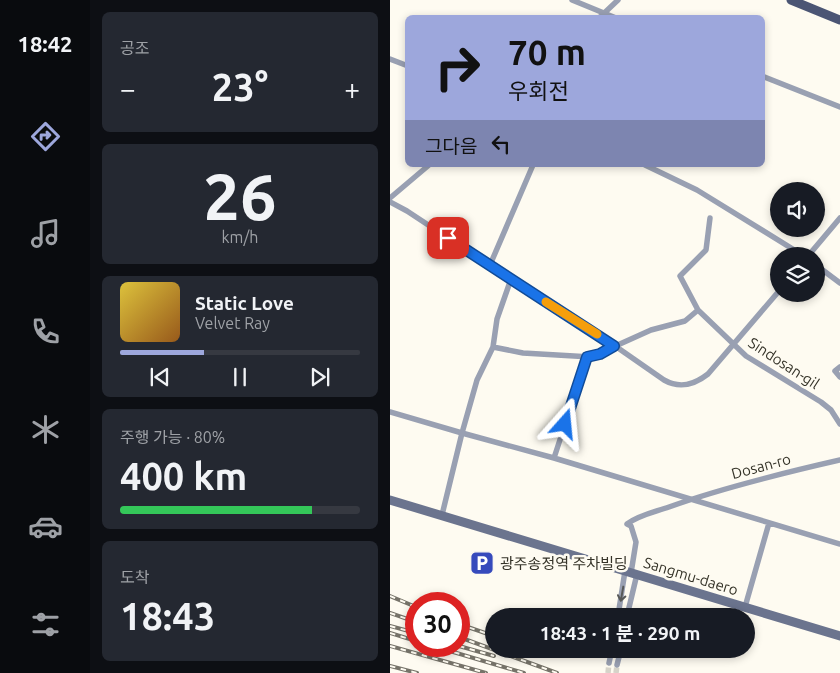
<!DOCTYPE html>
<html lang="ko">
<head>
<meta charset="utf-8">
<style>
	:root { --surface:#171b24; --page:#242831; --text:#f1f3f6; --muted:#9ea1a6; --line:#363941; --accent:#9da7dc }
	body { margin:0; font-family:Ubuntu,"Noto Sans KR",sans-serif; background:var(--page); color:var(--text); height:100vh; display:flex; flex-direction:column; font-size:19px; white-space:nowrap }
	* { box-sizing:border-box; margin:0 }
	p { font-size:16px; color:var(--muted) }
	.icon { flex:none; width:28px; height:28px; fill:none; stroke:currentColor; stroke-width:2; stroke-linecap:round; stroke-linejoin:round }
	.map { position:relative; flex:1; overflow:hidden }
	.panel { display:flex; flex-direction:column; gap:12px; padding:12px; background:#0d0f14; width:300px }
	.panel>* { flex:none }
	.banner { position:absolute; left:15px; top:15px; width:360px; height:152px; border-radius:8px; box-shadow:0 2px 8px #0003; background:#9da7dc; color:#111; overflow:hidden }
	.fabs { position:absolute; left:380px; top:182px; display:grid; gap:10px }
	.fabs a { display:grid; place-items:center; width:55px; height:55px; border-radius:50%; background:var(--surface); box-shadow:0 2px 8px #0003; font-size:25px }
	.speed { position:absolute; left:15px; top:592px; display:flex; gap:10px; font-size:25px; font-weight:700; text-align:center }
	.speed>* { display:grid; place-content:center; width:65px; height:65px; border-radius:50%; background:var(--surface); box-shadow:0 2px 8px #0003; line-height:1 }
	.speed .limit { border:8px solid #d22; background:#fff; color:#111 }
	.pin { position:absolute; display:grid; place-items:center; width:42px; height:42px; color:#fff; margin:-21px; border-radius:10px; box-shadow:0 2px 8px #0006 }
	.me { position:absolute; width:55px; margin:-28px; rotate:18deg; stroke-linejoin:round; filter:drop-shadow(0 0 4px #0008) }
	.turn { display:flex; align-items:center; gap:18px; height:105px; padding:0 20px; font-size:22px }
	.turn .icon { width:65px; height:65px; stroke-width:2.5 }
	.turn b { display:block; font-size:35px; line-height:42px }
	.then { display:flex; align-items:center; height:48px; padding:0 20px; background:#0003; gap:10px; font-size:19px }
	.big { font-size:38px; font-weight:700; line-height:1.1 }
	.panel .widget { flex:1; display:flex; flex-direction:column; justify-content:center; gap:8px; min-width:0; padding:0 18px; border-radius:8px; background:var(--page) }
	.panel .dial { align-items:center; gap:0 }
	.dial b { font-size:65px; line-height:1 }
	.song { display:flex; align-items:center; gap:15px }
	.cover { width:60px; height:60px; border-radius:8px; background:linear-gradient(135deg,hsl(50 70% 55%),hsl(30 70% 35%)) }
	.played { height:5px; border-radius:2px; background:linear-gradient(90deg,var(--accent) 35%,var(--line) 35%) }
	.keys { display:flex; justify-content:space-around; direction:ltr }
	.heat { display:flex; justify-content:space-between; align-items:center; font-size:28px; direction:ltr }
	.charge { height:8px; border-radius:4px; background:linear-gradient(90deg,#34c759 80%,var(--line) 0) }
	.trip { position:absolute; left:95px; top:608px; width:270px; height:50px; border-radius:25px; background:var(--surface); box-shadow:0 2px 8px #0003; font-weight:700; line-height:50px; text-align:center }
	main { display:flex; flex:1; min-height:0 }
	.tab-bar { display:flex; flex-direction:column; width:90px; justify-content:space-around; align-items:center; background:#090b0e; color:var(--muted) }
	.tab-bar .icon { width:35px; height:35px }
	.tab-bar .on { color:var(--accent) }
	.tab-bar b { font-size:22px; color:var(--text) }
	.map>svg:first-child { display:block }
</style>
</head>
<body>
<main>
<nav class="tab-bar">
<b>18:42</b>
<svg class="icon on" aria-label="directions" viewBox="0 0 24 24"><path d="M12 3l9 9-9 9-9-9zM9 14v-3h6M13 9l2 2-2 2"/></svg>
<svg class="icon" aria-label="music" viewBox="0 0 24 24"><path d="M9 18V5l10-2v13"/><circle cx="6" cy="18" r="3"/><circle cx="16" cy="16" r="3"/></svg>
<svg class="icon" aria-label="phone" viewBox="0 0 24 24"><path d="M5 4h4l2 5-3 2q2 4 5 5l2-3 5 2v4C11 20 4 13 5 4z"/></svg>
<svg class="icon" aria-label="climate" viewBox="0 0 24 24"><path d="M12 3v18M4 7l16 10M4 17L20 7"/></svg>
<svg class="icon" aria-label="car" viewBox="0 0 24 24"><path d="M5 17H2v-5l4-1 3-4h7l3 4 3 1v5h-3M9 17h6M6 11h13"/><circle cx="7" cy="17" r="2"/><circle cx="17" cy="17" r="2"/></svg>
<svg class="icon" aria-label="filters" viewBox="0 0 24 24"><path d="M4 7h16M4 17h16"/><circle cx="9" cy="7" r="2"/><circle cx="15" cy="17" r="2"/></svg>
</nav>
<section class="panel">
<div class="widget"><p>공조</p>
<div class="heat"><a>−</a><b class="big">23°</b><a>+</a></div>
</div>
<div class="widget dial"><b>26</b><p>km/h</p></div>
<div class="widget">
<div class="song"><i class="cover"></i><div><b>Static Love</b><p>Velvet Ray</p></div></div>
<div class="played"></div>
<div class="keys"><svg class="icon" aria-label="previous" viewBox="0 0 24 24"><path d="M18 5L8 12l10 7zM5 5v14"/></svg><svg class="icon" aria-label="pause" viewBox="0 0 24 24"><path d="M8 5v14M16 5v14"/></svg><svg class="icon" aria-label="next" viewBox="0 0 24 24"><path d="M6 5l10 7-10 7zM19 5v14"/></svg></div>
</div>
<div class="widget"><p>주행 가능 · 80%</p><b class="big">400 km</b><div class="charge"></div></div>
<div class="widget"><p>도착</p><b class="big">18:43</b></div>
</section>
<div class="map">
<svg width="450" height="673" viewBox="0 0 450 673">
	<rect width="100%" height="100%" fill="#fefbf1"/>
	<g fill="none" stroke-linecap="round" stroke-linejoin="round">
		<path stroke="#d6d3c9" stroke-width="5.5" stroke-dasharray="5.5 3" stroke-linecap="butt" d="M218,673L219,663
			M226,673L227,665"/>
		<path stroke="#99a0b2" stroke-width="5.5" d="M182,0L226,18
			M209,18L228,0
			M0,59L18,66
			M372,76L450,107
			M255,165L307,190L414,256
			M0,198L39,165
			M0,202L17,211L155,302L205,332L274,380C290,389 304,385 318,374L389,291
			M320,218L316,250L290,276L308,310L356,356L431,402L441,410L450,424
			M418,256L450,218
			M100,265L143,165
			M426,265L450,283
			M103,347L107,319L121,279
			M450,367L445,371L450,377
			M0,412L72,433L87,380L103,347L133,353L201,357L261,330L295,321L308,310
			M164,458L197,357
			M52,515L72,433L164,458L450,544
			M241,573L246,542L241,526L237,524C249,515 265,512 279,507C335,487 393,473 450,460
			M355,607L379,523
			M228,616L235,571
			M237,616L247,574
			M219,663L222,649
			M227,665L231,649"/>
		<path stroke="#6b748e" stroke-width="9" d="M0,500L450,636"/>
		<path stroke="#4b5574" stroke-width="9" d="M401,0L450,20"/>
		<g stroke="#767369" stroke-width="4">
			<path id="rail" d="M0,596L26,607
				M0,613L26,622
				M69,624L98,634
				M0,626L26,633
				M0,633L26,641
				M69,637L167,673
				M0,646L96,673
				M43,646L134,673
				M69,646L104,656
				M0,666L27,673"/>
		</g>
		<use href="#rail" stroke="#fefbf1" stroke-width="2" stroke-dasharray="5.5" stroke-linecap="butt"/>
	</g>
	<defs><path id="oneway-shaft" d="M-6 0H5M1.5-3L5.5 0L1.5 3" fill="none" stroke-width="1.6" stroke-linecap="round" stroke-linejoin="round" transform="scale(1.25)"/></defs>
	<use stroke="#585958" href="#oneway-shaft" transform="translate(232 594) rotate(100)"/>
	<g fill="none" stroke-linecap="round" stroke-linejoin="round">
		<g stroke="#114b97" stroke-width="12">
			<path id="route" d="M58,238L224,346L210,354L197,357L175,424"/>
		</g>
		<use href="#route" stroke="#1a73e8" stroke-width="9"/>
		<path stroke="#f59e0b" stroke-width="9" d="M156,302L207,334"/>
	</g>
	<defs>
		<g id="parking-square" transform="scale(1.25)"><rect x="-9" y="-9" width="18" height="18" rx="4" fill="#364abc" stroke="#fefbf1"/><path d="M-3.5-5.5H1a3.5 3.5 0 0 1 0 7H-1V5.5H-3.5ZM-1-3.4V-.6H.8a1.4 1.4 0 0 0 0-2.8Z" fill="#fff"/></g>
	</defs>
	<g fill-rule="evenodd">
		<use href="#parking-square" x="92" y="563"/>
	</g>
	<g text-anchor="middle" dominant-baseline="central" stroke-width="5" stroke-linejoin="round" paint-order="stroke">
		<g font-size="15" fill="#353328" stroke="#fefbf1">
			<text transform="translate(394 363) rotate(33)">Sindosan-gil</text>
			<text transform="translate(371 466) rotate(-15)">Dosan-ro</text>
			<text transform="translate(301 576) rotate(17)">Sangmu-daero</text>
		</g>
		<g font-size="15" fill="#353328" stroke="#fefbf1" text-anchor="start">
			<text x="110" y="563">광주송정역 주차빌딩</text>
		</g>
	</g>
</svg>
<div class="fabs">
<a><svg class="icon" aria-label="sound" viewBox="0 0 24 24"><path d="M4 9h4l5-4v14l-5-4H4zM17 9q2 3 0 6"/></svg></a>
<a><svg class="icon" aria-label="layers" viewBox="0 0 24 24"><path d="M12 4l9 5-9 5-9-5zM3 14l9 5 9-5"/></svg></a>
</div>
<div class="speed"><div class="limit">30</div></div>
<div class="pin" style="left:58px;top:238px;background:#d93025"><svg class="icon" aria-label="arrive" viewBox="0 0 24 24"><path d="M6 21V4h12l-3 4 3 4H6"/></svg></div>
<svg class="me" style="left:175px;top:424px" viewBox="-20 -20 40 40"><path d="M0-17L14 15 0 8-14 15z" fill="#1a73e8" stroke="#fff" stroke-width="4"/></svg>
<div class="trip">18:43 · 1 분 · 290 m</div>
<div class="banner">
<div class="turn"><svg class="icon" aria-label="right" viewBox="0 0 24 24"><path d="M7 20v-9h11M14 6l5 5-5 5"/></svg><div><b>70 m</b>우회전</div></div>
<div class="then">그다음<svg class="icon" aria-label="left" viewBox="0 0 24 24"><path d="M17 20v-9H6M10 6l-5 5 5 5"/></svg></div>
</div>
</div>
</main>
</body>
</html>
